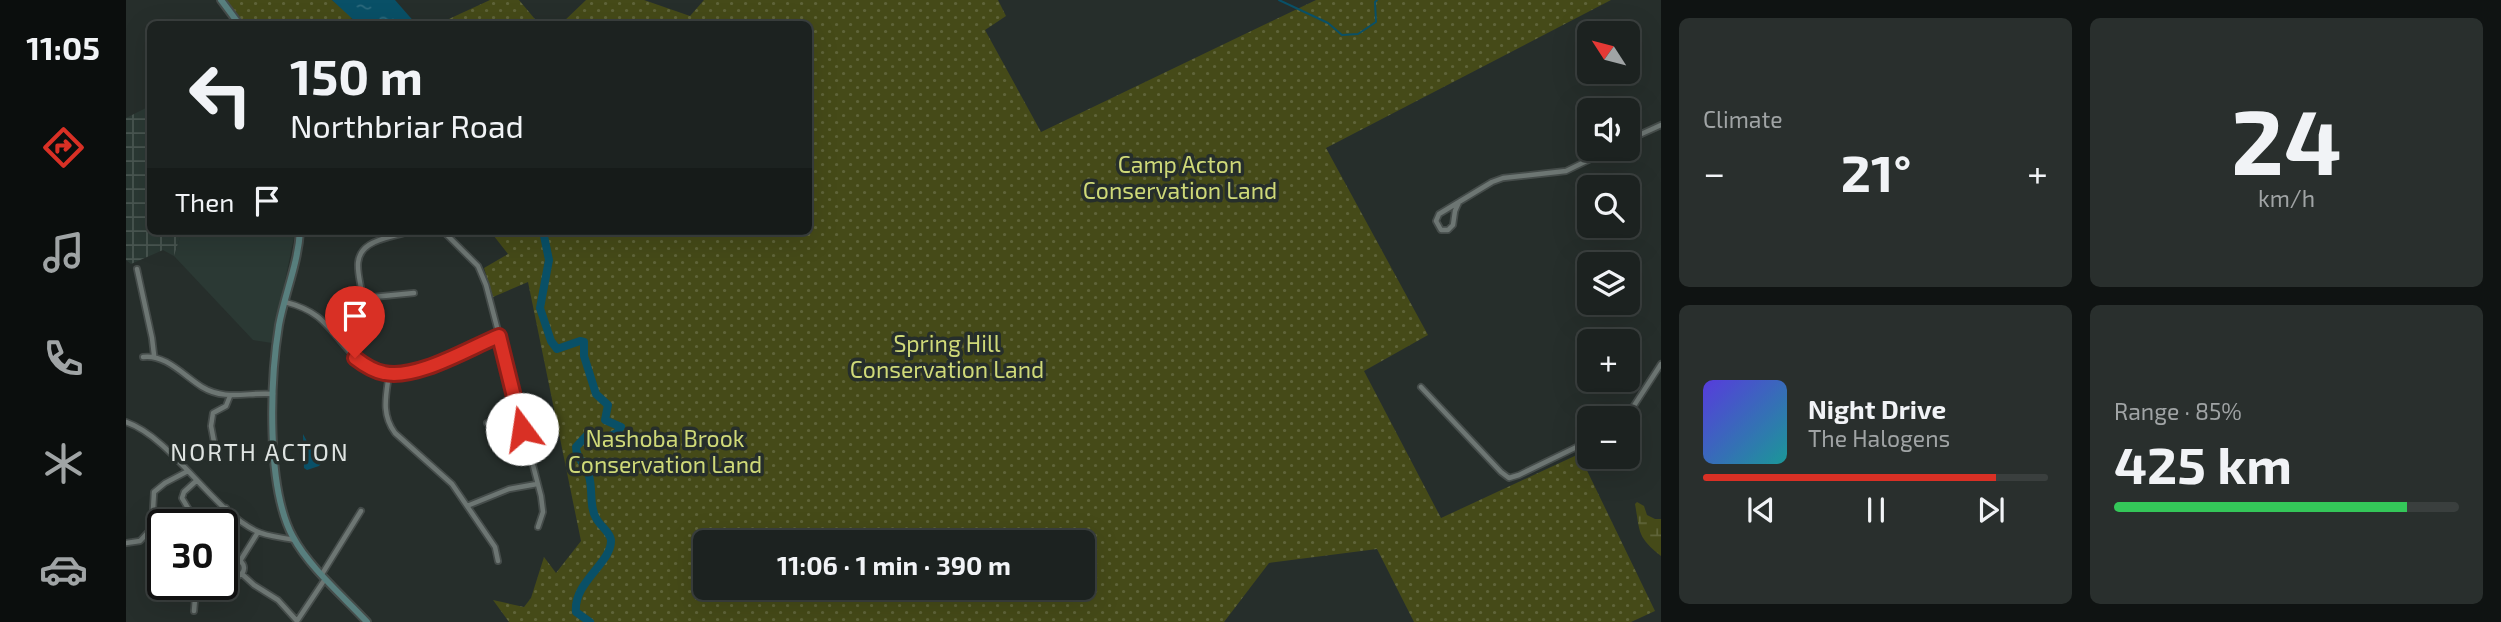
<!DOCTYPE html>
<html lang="en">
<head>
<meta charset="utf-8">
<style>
	:root { --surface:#1c2220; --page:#292f2d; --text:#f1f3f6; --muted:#a0a4a5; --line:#3a3f3e; --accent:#d93025 }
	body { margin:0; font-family:"Exo 2",sans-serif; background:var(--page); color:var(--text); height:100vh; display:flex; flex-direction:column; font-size:26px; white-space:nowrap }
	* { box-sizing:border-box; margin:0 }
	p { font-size:23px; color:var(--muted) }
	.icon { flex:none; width:38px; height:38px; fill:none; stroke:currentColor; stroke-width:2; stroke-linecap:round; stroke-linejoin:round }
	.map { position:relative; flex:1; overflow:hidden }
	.side { display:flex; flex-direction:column; gap:18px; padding:18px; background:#0f1312; width:840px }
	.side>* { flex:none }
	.top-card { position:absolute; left:21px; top:21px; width:665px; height:214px; border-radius:10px; box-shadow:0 7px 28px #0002,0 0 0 2px var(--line); background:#1c2220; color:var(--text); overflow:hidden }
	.needle { width:46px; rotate:306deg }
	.buttons { position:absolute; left:1451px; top:21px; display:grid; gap:14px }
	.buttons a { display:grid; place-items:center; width:63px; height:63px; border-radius:10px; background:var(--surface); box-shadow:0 7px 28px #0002,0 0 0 2px var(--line); font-size:35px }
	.speed { position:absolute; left:21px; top:509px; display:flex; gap:14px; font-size:35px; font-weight:700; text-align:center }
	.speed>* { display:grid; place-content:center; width:91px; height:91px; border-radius:50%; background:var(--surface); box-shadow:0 7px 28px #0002,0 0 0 2px var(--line); line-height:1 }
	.speed .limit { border:4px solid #111; border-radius:10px; background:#fff; color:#111 }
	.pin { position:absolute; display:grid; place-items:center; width:60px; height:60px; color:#fff; margin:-72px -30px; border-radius:50% 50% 50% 0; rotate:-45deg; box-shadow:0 0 7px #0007 }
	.pin .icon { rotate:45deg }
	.me { position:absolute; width:77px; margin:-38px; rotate:346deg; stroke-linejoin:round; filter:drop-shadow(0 0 5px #0008) }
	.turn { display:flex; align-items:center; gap:24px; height:147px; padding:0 28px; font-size:32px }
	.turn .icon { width:91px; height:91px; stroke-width:2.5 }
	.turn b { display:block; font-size:49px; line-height:60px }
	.then { display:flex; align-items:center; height:66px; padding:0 28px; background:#0003; gap:14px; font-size:26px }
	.big { font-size:52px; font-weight:700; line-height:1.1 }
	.side .tile { flex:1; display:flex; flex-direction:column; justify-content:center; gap:10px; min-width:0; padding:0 24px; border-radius:10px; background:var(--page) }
	.side .dial { align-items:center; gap:0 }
	.dial b { font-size:91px; line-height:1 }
	.song { display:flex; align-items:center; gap:21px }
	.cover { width:84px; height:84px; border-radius:10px; background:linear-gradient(135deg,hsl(250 70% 55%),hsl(180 70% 35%)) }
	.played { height:7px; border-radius:4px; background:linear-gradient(90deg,var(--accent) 85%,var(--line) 85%) }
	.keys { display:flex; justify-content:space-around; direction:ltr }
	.heat { display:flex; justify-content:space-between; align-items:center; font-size:38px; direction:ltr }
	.charge { height:10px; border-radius:5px; background:linear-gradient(90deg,#34c759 85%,var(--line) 0) }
	.side .tiles { flex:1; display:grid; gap:18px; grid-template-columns:repeat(2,1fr) }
	.trip { position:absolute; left:567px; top:530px; width:402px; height:70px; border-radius:10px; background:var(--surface); box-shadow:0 7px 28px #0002,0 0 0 2px var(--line); font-weight:700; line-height:70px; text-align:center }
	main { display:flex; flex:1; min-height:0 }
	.tabs { display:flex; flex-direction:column; width:126px; justify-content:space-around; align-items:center; background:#0b0e0d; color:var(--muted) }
	.tabs .icon { width:49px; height:49px }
	.tabs .selected { color:var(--accent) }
	.tabs b { font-size:32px; color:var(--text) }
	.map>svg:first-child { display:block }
</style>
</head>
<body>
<main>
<nav class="tabs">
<b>11:05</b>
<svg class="icon selected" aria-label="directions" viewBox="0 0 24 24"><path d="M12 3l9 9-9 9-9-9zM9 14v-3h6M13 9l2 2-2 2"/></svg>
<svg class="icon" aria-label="music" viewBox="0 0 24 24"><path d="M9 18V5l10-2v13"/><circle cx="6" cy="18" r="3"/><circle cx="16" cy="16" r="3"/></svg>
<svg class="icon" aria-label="phone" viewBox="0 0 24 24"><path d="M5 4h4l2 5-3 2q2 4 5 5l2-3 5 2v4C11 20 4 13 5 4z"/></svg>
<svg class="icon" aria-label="climate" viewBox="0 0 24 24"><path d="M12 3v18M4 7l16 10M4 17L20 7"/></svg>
<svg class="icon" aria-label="car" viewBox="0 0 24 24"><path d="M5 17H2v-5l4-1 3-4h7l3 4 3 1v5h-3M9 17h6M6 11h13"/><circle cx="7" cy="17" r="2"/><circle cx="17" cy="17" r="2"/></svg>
</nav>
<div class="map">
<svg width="1535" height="622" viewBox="0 0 1535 622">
	<defs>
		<pattern id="industrial-grid" width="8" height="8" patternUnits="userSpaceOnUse" patternTransform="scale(1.75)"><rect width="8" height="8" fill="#2b3934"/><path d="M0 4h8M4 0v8" fill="none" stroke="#495651"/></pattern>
		<pattern id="wetland-marsh" width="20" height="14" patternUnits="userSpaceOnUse" patternTransform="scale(1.75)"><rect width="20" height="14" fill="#454a18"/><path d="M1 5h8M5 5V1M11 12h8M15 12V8" fill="none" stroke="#5f6439"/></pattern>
		<pattern id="park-dots" width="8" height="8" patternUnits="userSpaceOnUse" patternTransform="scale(1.75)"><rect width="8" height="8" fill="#454a18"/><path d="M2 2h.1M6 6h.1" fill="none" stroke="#5f6439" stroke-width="1.8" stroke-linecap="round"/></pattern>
		<pattern id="water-ripples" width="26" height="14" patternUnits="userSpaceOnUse" patternTransform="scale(1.75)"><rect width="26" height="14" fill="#095067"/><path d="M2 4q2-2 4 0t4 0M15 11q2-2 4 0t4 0" fill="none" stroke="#2c697c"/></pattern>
	</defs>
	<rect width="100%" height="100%" fill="#262e2b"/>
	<path fill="#2b3934" d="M56,231H160L169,233L146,343L127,340L48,256Z"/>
	<path fill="url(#industrial-grid)" d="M24,106V231H56L48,256L37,250L5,264L0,260V118Z"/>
	<path fill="url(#wetland-marsh)" d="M1511,502L1518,506L1521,515L1529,519H1535V556C1511,537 1514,532 1509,504Z"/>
	<path fill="url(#park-dots)" fill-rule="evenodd" d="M100,0H206L227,18L211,24H117Z
		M364,0H393L413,24H312Z
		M460,0H518L564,16L578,0H872L880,16L859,30L915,132L1190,0H1485L1200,148L1302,335L1238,371L1315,518L1453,454L1529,611L1505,622H1288L1251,549L1143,563L1098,622H383L367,600L398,607L405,598L418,557L430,573L455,541L402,282L367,297L358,268L382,254L364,231H682V24H435ZM957,542V588H579V542Z"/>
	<path fill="url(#water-ripples)" d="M206,0H269L290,24H232Z
		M177,434L184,447L198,460L193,466L181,470L178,468Z"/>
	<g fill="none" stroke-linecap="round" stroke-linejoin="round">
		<path stroke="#095067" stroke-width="2" d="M1153,0L1202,23L1216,35L1232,34L1250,22L1249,2L1251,0"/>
		<path stroke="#095067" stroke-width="8" d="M417,231L423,260L414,308L425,341L431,349L454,341L458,342V356L470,394L482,405L479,420L495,427L491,433L479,438L462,434L450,447C450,459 460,464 463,476C467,489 463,506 470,518C474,526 484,532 485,540C486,563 447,582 450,612L464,622"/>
		<g stroke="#454c4a" stroke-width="8">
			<path id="street" d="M1502,140L1535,125
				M1333,202L1329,211L1327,225L1322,230H1315L1310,221L1313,214L1366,182L1377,178L1440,171L1485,149
				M317,231L352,266L360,285L415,496L417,512L412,527
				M11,269L26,338L28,355
				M237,298L288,293
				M159,302C190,310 198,321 218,345C250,384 276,377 318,359C337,351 355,343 373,336
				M210,334C217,329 226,325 232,317C247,295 217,262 243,245C255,237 271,236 285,231
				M17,357C40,354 58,376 76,387C99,401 122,392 147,394
				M263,374C260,396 255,414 269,433L326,484L369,547L372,561
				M1295,387L1375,472L1383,478L1393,475L1463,441
				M1500,418L1535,364
				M0,422C46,438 84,508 130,531C142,537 156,537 168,540
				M361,423L392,415
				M89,447L85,426L87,413L100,406L104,396
				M70,481L58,492L56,498L72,525
				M341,506L383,489L411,484
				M84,525L100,508
				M0,543L14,541L26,528L28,492L39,483L60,472
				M102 568a8 8 0 1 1 16 0a8 8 0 1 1-16 0Z
				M114,561L132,532
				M116,574L128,585L152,600L171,621
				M196,574L235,511
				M68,611L69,599L77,584
				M171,621L199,579"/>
		</g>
		<g stroke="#454c4a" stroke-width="10">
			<path id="secondary" d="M95,0L113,24
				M174,231C172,264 159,293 153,325C144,380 140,488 167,537C183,567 218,597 241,622"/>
		</g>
		<use href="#street" stroke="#6d7673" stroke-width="4.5"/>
		<use href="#secondary" stroke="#587f7e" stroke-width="6"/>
	</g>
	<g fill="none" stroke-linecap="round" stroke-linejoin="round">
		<g stroke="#8d1f18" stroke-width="18">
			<path id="route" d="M229,358C238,365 247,371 258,373C291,380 343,348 373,336L396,429"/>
		</g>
		<use href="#route" stroke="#d93025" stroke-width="12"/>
	</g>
	<g text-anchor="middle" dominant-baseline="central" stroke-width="7" stroke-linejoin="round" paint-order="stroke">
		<g font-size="23" fill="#cfd978" stroke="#262e2b">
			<text x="1054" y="164">Camp Acton<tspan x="1054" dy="26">Conservation Land</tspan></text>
			<text x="821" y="343">Spring Hill<tspan x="821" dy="26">Conservation Land</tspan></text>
			<text x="539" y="438">Nashoba Brook<tspan x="539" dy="26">Conservation Land</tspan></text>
		</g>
		<g font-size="24" letter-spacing="2" fill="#dfe4e2" stroke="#262e2b">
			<text x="134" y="451">NORTH ACTON</text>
		</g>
	</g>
</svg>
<div class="buttons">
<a><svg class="needle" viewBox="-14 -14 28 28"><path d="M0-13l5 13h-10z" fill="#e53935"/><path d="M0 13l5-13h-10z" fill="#a0a4a5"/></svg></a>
<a><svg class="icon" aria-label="sound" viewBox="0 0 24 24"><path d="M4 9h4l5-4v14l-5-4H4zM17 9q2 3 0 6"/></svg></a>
<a><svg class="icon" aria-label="search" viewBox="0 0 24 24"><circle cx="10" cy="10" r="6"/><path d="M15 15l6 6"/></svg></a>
<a><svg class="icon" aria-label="layers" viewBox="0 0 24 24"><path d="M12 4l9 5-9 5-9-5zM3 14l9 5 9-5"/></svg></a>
<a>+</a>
<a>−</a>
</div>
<div class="speed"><div class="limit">30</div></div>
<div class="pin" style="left:229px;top:358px;background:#d93025"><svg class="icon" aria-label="arrive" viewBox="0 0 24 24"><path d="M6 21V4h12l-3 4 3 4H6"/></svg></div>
<svg class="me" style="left:396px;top:429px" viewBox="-20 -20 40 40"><circle r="19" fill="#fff"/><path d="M0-13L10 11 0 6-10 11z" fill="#d93025"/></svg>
<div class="trip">11:06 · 1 min · 390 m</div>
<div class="top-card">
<div class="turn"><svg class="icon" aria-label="left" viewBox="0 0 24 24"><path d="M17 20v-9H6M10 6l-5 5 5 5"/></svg><div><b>150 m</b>Northbriar Road</div></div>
<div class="then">Then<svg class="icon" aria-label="arrive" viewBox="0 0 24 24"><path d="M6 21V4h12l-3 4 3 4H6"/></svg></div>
</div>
</div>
<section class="side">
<div class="tiles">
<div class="tile"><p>Climate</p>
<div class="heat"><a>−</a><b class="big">21°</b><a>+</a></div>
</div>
<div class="tile dial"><b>24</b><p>km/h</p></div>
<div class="tile">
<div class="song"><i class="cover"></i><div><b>Night Drive</b><p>The Halogens</p></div></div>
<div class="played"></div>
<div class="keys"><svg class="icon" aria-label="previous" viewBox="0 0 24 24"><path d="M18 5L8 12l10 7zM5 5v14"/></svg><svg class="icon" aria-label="pause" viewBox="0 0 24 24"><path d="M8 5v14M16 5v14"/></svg><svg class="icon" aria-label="next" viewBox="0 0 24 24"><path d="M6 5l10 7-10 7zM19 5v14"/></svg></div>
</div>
<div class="tile"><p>Range · 85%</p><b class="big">425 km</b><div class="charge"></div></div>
</div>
</section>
</main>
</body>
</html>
